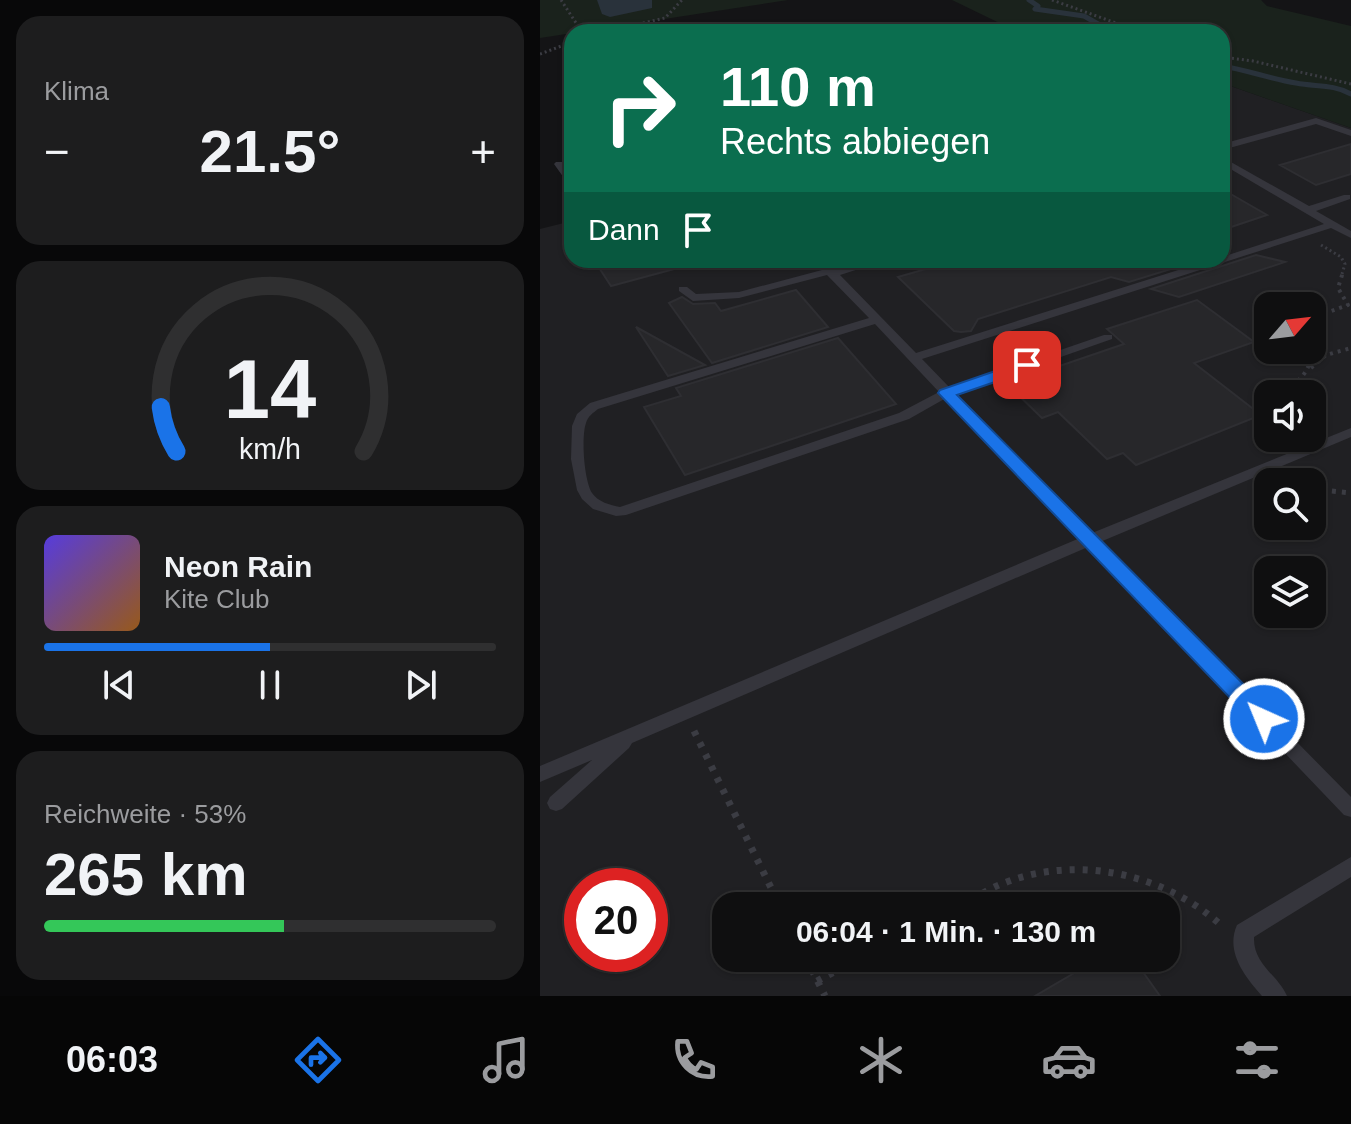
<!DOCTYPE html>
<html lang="de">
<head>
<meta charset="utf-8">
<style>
	:root { --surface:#0f0f10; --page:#1d1d1e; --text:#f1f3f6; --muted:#9b9c9f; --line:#2f2f30; --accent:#1a73e8 }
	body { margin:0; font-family:Arial,sans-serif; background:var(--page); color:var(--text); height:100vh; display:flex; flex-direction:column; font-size:30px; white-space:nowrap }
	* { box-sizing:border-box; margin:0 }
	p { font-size:26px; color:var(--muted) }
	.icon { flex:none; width:44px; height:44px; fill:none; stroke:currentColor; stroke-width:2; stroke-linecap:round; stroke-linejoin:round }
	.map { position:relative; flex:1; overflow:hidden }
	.drawer { display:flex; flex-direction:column; gap:16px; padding:16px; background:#080809; width:540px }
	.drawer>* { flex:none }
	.guide { position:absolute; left:24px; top:24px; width:666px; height:244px; border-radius:24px; box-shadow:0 2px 6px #0004,0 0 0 2px var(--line); background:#0b6e4f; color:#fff; overflow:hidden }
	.needle { width:52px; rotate:62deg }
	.controls { position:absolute; left:714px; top:292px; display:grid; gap:16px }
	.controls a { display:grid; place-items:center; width:72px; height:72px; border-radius:16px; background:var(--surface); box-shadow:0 2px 6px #0004,0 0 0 2px var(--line); font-size:40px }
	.speed { position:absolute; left:24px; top:868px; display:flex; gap:16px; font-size:40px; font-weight:700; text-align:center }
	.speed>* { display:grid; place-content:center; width:104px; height:104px; border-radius:50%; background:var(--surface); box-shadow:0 2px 6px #0004,0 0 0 2px var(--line); line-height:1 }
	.speed .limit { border:12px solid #d22; background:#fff; color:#111 }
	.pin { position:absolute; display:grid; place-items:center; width:68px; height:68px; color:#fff; margin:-34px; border-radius:16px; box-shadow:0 4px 12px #0006 }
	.me { position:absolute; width:88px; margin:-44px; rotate:316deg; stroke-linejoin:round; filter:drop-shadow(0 0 6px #0008) }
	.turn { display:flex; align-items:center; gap:28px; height:168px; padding:0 24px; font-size:36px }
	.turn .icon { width:104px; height:104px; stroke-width:2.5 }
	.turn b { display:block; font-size:56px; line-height:68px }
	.then { display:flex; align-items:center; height:76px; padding:0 24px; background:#0003; gap:16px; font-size:30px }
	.big { font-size:60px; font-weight:700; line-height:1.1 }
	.drawer .tile { flex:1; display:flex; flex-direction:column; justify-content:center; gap:12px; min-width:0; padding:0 28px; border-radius:24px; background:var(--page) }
	.drawer .dial { align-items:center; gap:0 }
	.dial svg { height:208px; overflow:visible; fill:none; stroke:var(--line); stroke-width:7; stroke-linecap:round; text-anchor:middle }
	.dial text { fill:var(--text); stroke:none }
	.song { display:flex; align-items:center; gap:24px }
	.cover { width:96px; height:96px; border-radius:12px; background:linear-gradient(135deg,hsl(250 70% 55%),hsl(30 70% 35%)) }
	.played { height:8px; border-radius:4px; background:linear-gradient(90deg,var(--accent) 50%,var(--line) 50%) }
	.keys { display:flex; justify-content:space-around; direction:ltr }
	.heat { display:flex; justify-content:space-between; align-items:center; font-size:44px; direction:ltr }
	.charge { height:12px; border-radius:6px; background:linear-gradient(90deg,#34c759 53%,var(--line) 0) }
	.trip { position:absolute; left:172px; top:892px; width:468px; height:80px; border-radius:24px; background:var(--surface); box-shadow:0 2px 6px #0004,0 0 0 2px var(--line); font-weight:700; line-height:80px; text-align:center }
	.tabs { display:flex; height:128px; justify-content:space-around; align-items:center; background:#060606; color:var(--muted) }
	.tabs .icon { width:56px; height:56px }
	.tabs .current { color:var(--accent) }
	.tabs b { font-size:36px; color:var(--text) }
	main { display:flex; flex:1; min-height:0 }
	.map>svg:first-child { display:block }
</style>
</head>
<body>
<main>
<section class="drawer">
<div class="tile"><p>Klima</p>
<div class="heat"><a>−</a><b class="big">21.5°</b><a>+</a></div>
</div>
<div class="tile dial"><svg viewBox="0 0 100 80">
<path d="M14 69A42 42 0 1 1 86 69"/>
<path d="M14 69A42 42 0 0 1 8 52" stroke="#1a73e8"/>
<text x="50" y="56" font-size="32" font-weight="700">14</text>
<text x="50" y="72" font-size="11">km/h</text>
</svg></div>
<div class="tile">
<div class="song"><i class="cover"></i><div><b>Neon Rain</b><p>Kite Club</p></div></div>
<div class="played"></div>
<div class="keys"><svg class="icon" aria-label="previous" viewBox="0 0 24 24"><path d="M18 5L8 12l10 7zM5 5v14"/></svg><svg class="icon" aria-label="pause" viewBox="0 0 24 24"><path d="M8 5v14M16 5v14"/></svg><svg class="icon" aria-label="next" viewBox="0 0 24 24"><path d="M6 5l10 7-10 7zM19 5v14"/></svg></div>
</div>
<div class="tile"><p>Reichweite · 53%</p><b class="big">265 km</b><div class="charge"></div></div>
</section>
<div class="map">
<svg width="811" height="996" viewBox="0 0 811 996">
	<rect width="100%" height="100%" fill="#141416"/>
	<path fill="#202023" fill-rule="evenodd" d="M682,83L811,128V996H0V229L32,221V260H682ZM728,306H772V350H728ZM728,394H772V438H728ZM728,482H772V526H728ZM728,570H772V614H728ZM42,886H110V954H42ZM186,906H626V958H186Z"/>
	<path fill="#1a221c" d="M0,0H248L0,38Z
		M412,0H721L727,6L811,26V128L682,83V32H478Z"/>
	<path fill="#29323b" d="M57,0H112V8L70,17L62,14Z"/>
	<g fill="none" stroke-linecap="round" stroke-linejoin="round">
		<path stroke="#29323b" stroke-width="5" d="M489,0L498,6L495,9L544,16L567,29L565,32
			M682,66C707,70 731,79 756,83C776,87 793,84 811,94"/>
	</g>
	<path fill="#27272a" stroke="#2e2e32" stroke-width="2" d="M811,144V174L776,185L740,165Z
		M682,189L727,215L682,230Z
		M716,255L745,262L639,297L611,289Z
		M54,260H137L138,268L71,286Z
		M417,260H660L589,282L571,277L438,319L431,331L421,332L414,331L358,277Z
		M256,290L288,327L172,363L129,303L142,297L153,304L175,303L181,311Z
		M657,300L714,342L654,363L721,415L596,465L583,453L567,459L518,412L502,418L467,384L584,344L567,329Z
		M96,327L165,365L128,376Z
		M298,338L356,404L145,475L104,407L141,396L136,388Z
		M560,958H593L620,996H495Z"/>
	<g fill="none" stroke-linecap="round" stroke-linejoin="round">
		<path stroke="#3b3c43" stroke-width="3" stroke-dasharray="2 3" stroke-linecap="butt" d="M21,0L42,32
			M512,0L601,32
			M64,32L125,18L142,0
			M0,54L32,42
			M682,57L713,61L811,84
			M781,245L801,257L805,264L802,274"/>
		<path stroke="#3b3c43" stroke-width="4" stroke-dasharray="3 5" stroke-linecap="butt" d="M772,334L783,314L808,305L798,288L803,272
			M771,368L786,355L811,348
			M738,394C758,383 770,374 772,350"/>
		<path stroke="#3b3c43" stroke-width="5" stroke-dasharray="4 6" stroke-linecap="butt" d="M772,489L811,493"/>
		<path stroke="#3b3c43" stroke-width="7" stroke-dasharray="5 8" stroke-linecap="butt" d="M154,731L240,906
			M420,906C435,898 448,889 464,883C538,854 625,874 682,926
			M266,958L285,996
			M277,981L321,958"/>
		<path fill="#35353c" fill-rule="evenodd" d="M776,118L811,130V136L776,124L682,150V144Z
			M682,157L769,206L804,195H810V199L776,211L811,231V238L791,228L382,359L410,388L564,335H572V339L416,394L552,533L811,428V437L560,542L811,797V817L804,815L548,547L92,743L89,748L22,809L16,811L10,809L7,803L10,797L52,760L0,782V766L540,538L406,398L369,419L86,515L76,516L53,509L42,499L37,490L31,459L32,426L37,414L50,403L329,318L287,275L199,298L153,301L139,291V287H147L156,294L199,292L282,270L274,260H285L295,270L330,260H347L300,275L376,353L670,260H682V257L784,224L682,164ZM335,324L399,392L359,413L80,507C70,505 58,502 52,493C44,480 41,437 46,423C48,416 53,413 58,409Z
			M16,162H22L32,176V186L29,185L14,164Z
			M811,857V877L714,937C713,964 737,974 747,996H722C705,977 685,952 697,925Z"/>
	</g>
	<path fill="#1a73e8" stroke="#114b97" stroke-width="2" d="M487,360L495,365L493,369L417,395L732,713L735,719L732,725L724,728L716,725L398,393L400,390Z"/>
</svg>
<div class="controls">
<a><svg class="needle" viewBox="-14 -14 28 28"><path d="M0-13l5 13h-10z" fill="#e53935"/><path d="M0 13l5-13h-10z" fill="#9b9c9f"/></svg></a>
<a><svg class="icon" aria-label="sound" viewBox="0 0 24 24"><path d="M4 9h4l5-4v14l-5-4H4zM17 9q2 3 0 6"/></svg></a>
<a><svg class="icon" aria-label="search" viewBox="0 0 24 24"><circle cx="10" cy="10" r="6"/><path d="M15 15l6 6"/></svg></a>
<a><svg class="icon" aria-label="layers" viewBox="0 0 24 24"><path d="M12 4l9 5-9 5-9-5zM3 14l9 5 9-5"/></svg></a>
</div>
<div class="speed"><div class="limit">20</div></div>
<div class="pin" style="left:487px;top:365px;background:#d93025"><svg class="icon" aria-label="arrive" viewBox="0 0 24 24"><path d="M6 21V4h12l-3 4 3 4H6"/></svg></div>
<svg class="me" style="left:724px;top:719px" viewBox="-20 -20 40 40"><circle r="17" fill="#1a73e8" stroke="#fff" stroke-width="3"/><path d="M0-11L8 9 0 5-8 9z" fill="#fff"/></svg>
<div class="trip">06:04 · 1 Min. · 130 m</div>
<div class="guide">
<div class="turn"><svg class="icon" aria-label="right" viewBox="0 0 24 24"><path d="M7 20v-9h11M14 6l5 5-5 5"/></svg><div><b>110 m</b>Rechts abbiegen</div></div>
<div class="then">Dann<svg class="icon" aria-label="arrive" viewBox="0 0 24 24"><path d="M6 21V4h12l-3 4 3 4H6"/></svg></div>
</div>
</div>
</main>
<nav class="tabs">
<b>06:03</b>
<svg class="icon current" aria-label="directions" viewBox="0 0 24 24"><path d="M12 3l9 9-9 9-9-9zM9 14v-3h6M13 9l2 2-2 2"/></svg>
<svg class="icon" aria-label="music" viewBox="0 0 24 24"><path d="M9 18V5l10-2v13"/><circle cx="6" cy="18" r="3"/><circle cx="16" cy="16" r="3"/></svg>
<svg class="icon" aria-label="phone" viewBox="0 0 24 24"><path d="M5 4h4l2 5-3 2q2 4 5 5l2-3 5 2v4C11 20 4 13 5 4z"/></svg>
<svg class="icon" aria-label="climate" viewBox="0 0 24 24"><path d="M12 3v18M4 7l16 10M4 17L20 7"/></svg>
<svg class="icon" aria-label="car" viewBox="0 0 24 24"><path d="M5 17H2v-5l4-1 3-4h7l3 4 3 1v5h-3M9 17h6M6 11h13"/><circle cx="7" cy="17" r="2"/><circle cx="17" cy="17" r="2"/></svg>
<svg class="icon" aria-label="filters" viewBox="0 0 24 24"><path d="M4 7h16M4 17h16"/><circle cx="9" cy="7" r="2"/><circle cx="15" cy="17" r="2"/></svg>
</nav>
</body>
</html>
